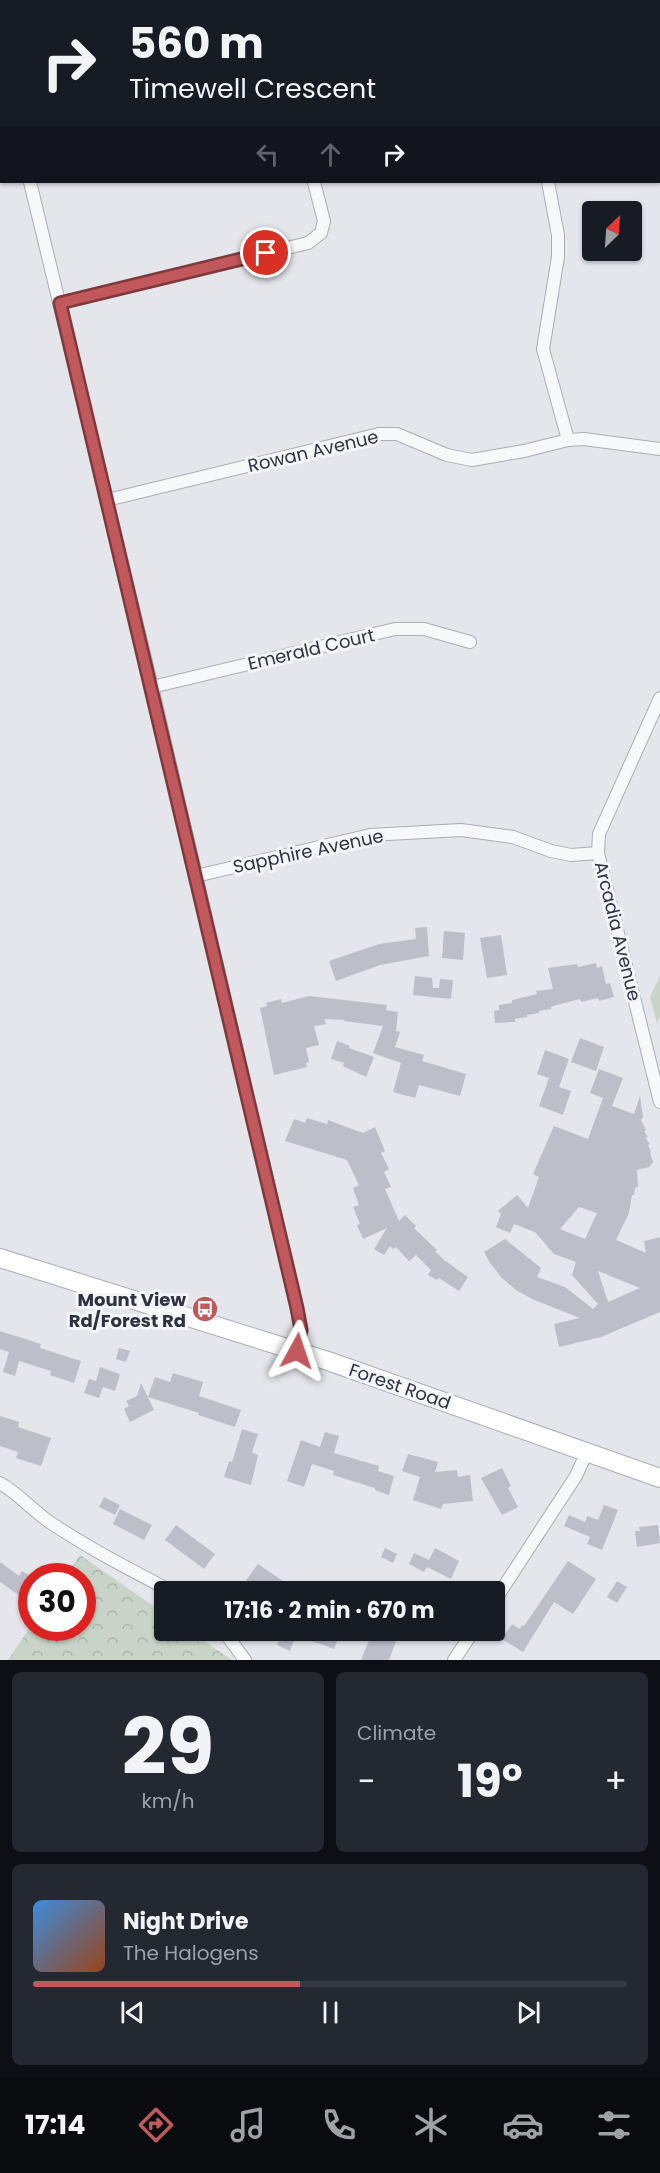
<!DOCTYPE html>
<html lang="en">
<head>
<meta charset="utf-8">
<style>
	:root { --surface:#171b24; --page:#242831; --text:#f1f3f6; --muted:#9ea1a6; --line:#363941; --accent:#c1585c }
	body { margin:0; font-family:Poppins,sans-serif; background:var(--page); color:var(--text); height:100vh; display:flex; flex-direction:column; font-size:22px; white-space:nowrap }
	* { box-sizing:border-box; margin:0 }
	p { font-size:20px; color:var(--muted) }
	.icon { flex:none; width:33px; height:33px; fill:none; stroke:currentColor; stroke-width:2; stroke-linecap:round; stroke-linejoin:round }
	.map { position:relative; height:1660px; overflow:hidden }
	.sheet { display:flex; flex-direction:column; gap:12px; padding:12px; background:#0d0f14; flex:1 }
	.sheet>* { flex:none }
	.top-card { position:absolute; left:0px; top:0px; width:660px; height:183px; box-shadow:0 2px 4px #0004; background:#171b24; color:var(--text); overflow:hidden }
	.needle { width:39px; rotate:25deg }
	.controls { position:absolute; left:582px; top:201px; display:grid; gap:12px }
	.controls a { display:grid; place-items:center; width:60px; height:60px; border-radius:6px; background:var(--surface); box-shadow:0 2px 4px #0004; font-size:30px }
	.speed { position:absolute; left:18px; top:1563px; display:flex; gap:12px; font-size:30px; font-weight:700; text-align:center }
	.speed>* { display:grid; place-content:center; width:78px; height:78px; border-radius:50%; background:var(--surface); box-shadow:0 2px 4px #0004; line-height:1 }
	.speed .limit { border:9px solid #d22; background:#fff; color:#111 }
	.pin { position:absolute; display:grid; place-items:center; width:51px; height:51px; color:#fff; margin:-26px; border:3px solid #fff; border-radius:50%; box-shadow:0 2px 6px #0007 }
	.me { position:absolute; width:66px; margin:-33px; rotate:5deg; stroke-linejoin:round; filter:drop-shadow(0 0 4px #0008) }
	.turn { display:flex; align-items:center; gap:21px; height:126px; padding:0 30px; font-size:27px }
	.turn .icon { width:78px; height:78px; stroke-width:2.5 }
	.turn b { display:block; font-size:42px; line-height:51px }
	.lanes { display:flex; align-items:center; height:57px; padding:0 30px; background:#0003; justify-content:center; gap:30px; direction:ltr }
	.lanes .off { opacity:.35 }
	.big { font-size:45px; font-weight:700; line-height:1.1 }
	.sheet .card { flex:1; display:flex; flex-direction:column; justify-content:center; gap:9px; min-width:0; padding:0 21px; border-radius:9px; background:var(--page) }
	.sheet .dial { align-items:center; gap:0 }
	.dial b { font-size:78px; line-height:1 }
	.song { display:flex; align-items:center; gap:18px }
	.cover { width:72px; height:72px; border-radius:9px; background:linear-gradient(135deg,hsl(210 70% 55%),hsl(20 70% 35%)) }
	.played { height:6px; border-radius:3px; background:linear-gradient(90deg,var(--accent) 45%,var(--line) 45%) }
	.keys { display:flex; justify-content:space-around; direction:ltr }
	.heat { display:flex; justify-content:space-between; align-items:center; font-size:33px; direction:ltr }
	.sheet .tiles { flex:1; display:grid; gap:12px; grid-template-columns:1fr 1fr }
	.card:last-child { grid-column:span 2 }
	.trip { position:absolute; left:154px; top:1581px; width:351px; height:60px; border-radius:6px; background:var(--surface); box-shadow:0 2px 4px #0004; font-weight:700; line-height:60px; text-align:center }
	.dock { display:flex; height:96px; justify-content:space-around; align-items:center; background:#090b0e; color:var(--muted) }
	.dock .icon { width:42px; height:42px }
	.dock .active { color:var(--accent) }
	.dock b { font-size:27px; color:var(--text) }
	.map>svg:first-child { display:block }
</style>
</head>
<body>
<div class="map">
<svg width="660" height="1660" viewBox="0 0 660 1660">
	<defs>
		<pattern id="forest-crowns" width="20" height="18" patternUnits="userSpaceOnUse" patternTransform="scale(1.5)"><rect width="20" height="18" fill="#c8d4c7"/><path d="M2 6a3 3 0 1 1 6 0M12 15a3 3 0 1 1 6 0" fill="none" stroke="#acb6ac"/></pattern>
	</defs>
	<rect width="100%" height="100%" fill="#e5e6eb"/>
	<path fill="#c8d4c7" d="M384,0H607L384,2Z
		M660,976V1017L657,1023L650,997Z"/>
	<path fill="url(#forest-crowns)" d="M80,1555L165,1614V1630L189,1631L232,1660H8L31,1626L82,1628V1576H65Z"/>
	<path fill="#bcbfc7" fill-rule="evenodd" d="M427,927L429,956L380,965L336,981L329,961L379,944L416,939L415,928Z
		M444,931L465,933L463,960L442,958Z
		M501,935L507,975L487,978L480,938Z
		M596,963L597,968L602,966L606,984L610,983L614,997L599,1001L598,998L581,1002L580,999L557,1005L551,1007V1009L539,1011V1013L527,1015V1017L515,1019V1022L495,1023L494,1011L499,1010V1005L512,1003V1000L537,994L536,991L553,989L548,968L577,964L578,967Z
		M415,976L432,978L433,988H439L440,979L453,980L451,999L413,995Z
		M309,996L387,1005L386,1010L398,1012L396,1031L400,1032L395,1047L424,1055L422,1061L466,1074L460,1096L419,1085L415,1098L393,1092L401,1063L373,1053L383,1026L344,1021L345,1020L324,1019L326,1024L314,1026L319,1045L306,1048L309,1062L306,1063L307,1067L274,1075L260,1008L267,1006L266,1003L281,999L282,1003Z
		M580,1038L604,1047L596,1071L571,1062Z
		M337,1041L350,1046L349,1048L374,1057L366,1077L343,1066L344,1063L331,1059Z
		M545,1050L569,1059L559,1087L571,1091L563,1115L539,1106L549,1078L537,1074Z
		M599,1069L623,1078L612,1106L634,1114L640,1096L643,1117L641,1120L646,1130L644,1131L648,1137L645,1138L650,1144L648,1145L651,1152L650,1153L653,1162L649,1167L637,1170L638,1187L635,1188L634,1195H632L629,1213L616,1240L646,1253L644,1241L660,1237V1312L601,1337L559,1347L554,1324L580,1318L532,1299L516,1290L502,1278L490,1263L484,1252L505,1239L541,1268L537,1277L565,1287L593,1309L598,1304L572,1275L576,1262L554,1254L535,1232L514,1224L510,1233L496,1227L501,1214L498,1211L517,1195L528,1208L539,1177L533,1174L554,1126L588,1139L603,1098L590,1093ZM579,1207L597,1213L585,1239L560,1229ZM598,1271L640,1288L608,1302Z
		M307,1118L327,1124L328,1120L363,1133L375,1127L385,1151L381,1153L389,1169L384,1172L391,1187L385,1189L399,1221L405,1215L416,1226L414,1228L437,1250L435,1251L444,1260L468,1277L459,1291L439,1278L437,1280L428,1275L431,1270L416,1255L409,1261L396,1247L393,1249L390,1246L384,1255L374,1249L387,1228L363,1239L357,1225L360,1224L353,1207L359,1205L353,1188L359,1185L347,1160L285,1141L294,1119L305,1123Z
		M0,1331L41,1344L40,1348L81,1361L74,1383L50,1375L51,1371L19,1361L15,1376L3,1372L9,1352L0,1349Z
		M119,1348L130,1351L126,1362L116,1359Z
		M100,1367L120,1374L115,1391L103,1387L99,1398L84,1393L89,1379L96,1381Z
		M173,1373L203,1382L199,1396L241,1410L235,1427L198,1415L199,1413L148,1397L155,1377L170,1382Z
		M141,1383L154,1410L130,1422L124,1409L129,1406L126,1401L137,1396Z
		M0,1416L19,1422L18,1427L51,1438L41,1466L16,1458L18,1452L0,1446Z
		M242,1429L258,1434L252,1452L258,1455L251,1485L224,1477L229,1461L232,1462Z
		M325,1432L339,1436L334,1453L379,1466L378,1471L394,1476L389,1495L375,1490V1488L333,1475L334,1471L312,1464L304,1487L287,1481L301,1440L320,1447Z
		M408,1454L438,1462L435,1472L457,1470L458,1477L470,1475L473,1501L443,1504L441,1509L413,1500L420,1477L402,1471Z
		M502,1468L511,1486L508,1488L518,1507L502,1515L481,1478Z
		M104,1497L120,1505L115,1515L99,1507Z
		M604,1505L618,1510L602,1550L587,1544L590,1537L564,1526L569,1515L585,1522L587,1516L598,1520Z
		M120,1509L152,1525L144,1540L113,1524Z
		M176,1525L215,1554L204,1569L165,1540Z
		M658,1525L660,1543L637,1547L635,1531H640L639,1527Z
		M385,1548L397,1554L393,1563L381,1557Z
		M435,1548L459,1561L451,1579L427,1567L424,1572L409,1564L414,1553L429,1560Z
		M568,1561L596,1579L573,1614L554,1602L523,1652L502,1639L512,1624L520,1629L522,1625L524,1626Z
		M0,1562L19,1576L22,1571L32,1577V1604L0,1582Z
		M258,1564L286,1583L280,1592H247L241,1587Z
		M617,1581L627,1587L617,1603L607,1597Z
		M284,1630H342L334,1649L296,1635L290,1651L277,1645Z
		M373,1630H400L389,1660H361Z"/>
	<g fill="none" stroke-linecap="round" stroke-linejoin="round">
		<g stroke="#aaadb5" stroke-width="14">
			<path id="minor" d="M0,56L2,62
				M658,98H660
				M0,142H2
				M30,182L152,687L297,1307L301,1330L297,1351
				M548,182L558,235V257L543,349L568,440
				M60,303L308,243L321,233L324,221L314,182
				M107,500L379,434H397L447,455L472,460L524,451L568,440L584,439L660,449
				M152,687L395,629H424L470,642
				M660,698L599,834L598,853L660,1102
				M196,876L370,835L461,830L513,837L551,851L571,855L598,853
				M0,1483C19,1494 33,1511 51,1523C90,1549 131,1570 173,1592
				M495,1600L576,1476L587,1452
				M223,1630L245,1660
				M454,1660L474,1630"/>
		</g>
		<g stroke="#a5aab5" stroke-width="20">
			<path id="primary" d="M0,1258L328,1361L660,1478"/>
		</g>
		<use href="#minor" stroke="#f7f8f9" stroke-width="12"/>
		<use href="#primary" stroke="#fff" stroke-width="18"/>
	</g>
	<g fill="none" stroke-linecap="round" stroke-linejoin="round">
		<g stroke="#7d393c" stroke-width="15">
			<path id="route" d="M266,253L60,303L297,1308L301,1330L297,1351"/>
		</g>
		<use href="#route" stroke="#c1585c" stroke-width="10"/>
	</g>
	<defs>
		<g id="bus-disc" transform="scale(1.35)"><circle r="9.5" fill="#c1585c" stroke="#f4f5f8"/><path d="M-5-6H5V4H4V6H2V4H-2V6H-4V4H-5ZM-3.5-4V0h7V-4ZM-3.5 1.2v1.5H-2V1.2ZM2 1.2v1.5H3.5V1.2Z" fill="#fff"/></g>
	</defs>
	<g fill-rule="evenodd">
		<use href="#bus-disc" x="205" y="1309"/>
	</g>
	<g text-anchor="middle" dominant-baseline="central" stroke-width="6" stroke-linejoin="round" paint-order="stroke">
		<g font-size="18" fill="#2e3342" stroke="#f4f5f8">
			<text transform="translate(313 451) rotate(-13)">Rowan Avenue</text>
			<text transform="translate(311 649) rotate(-13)">Emerald Court</text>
			<text transform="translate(308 851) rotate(-12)">Sapphire Avenue</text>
			<text transform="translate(618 931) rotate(76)">Arcadia Avenue</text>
			<text transform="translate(400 1386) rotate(19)">Forest Road</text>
		</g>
		<g font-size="18" font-weight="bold" fill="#2e3342" stroke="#f4f5f8" text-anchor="end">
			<text x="186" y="1299">Mount View<tspan x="186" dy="21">Rd/Forest Rd</tspan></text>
		</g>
	</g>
</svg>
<div class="controls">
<a><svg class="needle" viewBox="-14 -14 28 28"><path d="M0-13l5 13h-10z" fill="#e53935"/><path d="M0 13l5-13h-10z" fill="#9ea1a6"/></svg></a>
</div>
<div class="speed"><div class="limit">30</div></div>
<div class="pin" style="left:266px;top:253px;background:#d93025"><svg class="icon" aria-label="arrive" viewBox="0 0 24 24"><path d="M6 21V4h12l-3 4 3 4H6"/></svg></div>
<svg class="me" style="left:297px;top:1351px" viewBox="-20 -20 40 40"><path d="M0-17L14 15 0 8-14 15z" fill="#c1585c" stroke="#fff" stroke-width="4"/></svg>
<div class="trip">17:16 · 2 min · 670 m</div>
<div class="top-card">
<div class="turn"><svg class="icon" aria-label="right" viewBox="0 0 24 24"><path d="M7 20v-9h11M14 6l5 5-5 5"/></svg><div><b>560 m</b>Timewell Crescent</div></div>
<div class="lanes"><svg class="icon off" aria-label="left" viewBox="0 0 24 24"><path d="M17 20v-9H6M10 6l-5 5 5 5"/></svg><svg class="icon off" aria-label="ahead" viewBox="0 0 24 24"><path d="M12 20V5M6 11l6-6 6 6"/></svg><svg class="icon" aria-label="right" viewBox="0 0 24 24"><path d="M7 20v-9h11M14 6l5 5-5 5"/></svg></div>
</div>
</div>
<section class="sheet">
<div class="tiles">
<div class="card dial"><b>29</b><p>km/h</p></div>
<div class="card"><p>Climate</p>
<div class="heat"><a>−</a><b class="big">19°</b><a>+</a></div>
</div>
<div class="card">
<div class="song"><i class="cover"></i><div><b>Night Drive</b><p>The Halogens</p></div></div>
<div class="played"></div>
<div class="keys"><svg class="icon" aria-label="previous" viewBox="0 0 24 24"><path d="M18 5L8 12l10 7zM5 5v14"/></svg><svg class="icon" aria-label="pause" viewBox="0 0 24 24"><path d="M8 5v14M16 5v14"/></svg><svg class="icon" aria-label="next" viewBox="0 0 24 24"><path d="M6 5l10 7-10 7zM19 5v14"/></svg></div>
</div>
</div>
</section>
<nav class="dock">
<b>17:14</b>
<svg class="icon active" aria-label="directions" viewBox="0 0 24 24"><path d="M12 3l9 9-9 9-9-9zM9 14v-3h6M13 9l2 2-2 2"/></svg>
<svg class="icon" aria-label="music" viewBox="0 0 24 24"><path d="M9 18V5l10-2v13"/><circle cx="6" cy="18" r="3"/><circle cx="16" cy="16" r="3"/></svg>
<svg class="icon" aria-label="phone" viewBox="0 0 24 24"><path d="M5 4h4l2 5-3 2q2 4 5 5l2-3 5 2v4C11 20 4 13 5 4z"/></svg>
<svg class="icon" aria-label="climate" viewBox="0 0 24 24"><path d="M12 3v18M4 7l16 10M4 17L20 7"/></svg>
<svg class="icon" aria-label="car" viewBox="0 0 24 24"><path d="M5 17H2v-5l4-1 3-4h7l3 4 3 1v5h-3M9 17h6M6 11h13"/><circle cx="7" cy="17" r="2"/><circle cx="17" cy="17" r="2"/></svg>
<svg class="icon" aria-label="filters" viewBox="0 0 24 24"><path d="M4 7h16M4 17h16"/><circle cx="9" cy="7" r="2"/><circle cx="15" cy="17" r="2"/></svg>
</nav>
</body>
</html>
